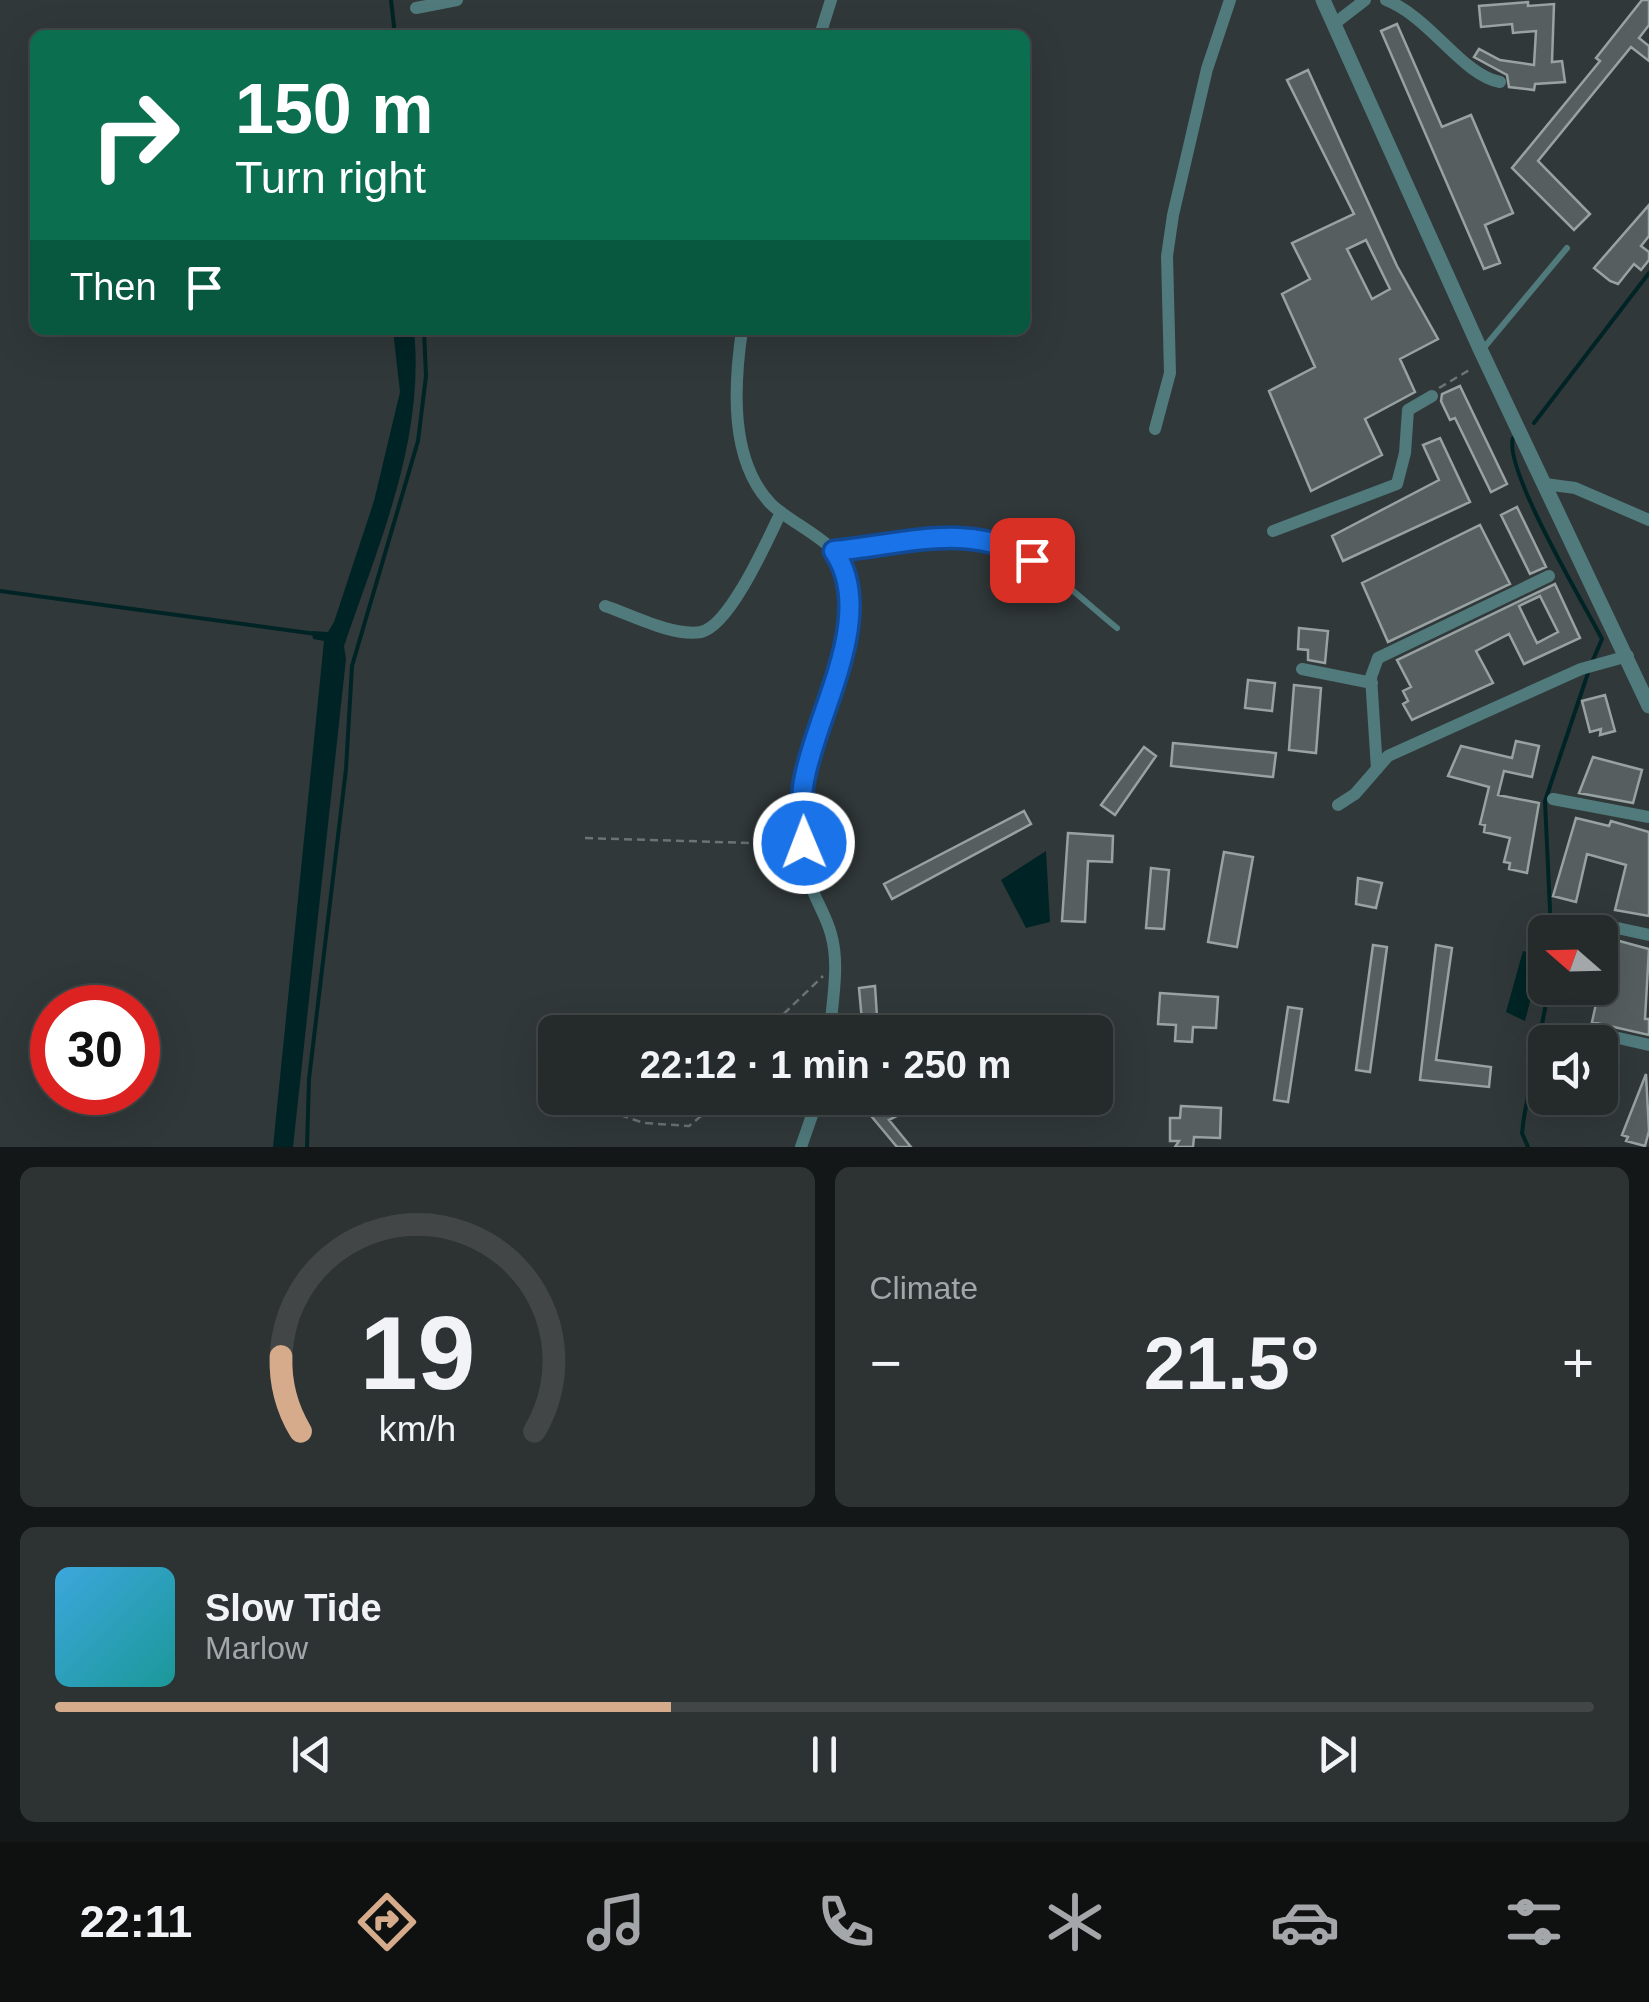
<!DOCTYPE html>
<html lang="en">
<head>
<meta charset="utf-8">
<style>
	:root { --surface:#252a2b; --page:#2d3233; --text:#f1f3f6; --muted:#a3a7a9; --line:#424647; --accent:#d6ab8b }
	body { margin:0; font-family:Arial,sans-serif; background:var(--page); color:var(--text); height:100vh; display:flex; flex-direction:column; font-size:38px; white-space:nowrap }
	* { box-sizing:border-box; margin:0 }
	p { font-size:32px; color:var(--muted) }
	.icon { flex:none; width:55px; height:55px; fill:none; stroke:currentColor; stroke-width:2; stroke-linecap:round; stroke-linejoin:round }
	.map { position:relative; height:1147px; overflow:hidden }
	.side { display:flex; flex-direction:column; gap:20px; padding:20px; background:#141718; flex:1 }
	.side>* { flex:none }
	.top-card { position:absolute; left:30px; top:30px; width:1000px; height:305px; border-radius:15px; box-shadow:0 10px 40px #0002,0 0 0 2px var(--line); background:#0b6e4f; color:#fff; overflow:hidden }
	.needle { width:65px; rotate:290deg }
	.controls { position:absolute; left:1528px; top:915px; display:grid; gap:20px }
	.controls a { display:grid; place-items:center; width:90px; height:90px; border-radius:15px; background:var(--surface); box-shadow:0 10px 40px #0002,0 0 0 2px var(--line); font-size:50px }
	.speed { position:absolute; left:30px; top:985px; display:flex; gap:20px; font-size:50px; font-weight:700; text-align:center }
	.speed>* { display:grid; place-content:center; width:130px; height:130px; border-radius:50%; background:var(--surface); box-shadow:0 10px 40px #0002,0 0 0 2px var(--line); line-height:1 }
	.speed .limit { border:15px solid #d22; background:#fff; color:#111 }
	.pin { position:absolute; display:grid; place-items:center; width:85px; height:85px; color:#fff; margin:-42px; border-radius:20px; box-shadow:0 5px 15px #0006 }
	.me { position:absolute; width:110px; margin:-55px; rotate:359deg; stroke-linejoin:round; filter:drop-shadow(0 0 8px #0008) }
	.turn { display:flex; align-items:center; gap:35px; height:210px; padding:0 40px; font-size:45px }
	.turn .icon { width:130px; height:130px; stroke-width:2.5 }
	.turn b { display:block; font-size:70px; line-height:85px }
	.then { display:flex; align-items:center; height:95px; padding:0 40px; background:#0003; gap:20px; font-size:38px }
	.big { font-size:75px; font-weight:800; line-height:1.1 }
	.side .tile { flex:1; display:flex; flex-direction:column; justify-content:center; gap:15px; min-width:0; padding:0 35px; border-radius:15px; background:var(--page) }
	.side .dial { align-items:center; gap:0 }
	.dial svg { height:260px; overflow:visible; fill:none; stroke:var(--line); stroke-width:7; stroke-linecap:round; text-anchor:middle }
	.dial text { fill:var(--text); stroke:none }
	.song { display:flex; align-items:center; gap:30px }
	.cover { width:120px; height:120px; border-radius:15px; background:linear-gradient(135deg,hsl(200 70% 55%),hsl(180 70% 35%)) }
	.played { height:10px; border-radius:5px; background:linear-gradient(90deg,var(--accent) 40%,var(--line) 40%) }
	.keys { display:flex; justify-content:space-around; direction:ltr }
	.heat { display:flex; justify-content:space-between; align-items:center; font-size:55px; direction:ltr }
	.side .tiles { flex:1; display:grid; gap:20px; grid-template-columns:1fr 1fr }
	.tile:last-child { grid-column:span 2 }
	.trip { position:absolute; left:538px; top:1015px; width:575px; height:100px; border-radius:15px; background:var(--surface); box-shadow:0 10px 40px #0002,0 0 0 2px var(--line); font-weight:800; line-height:100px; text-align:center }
	.dock { display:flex; height:160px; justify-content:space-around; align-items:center; background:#0f1111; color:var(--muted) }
	.dock .icon { width:70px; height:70px }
	.dock .selected { color:var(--accent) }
	.dock b { font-size:45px; color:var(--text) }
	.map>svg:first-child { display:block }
</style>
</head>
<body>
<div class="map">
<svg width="1649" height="1147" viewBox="0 0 1649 1147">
	<rect width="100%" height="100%" fill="#313839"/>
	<path fill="#002425" d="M393,330H414C425,440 379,543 344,646L346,659L293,1147H273L324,641L313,639L312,631L328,632L334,622L374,501L400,392Z
		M1046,851L1050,922L1026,928L1001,880Z
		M1523,951L1537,955L1540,963L1525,1021L1506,1012Z"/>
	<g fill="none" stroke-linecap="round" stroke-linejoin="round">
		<path stroke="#002425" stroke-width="4" d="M391,0L395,35
			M1534,423L1649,273
			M1513,438C1503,468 1584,604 1602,639L1593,660
			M0,591L316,634
			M1551,932L1545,801L1588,673
			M307,1147L309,1079L346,769L352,666L418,441L426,376L424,330
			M1528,1147L1522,1133L1524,1117L1549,988"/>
	</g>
	<path fill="#565e5f" stroke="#98a2a2" stroke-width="2.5" fill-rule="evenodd" d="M1642,0H1649V25L1639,38L1649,46V61L1631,47L1538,161L1590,214L1574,230L1512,168L1600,61L1596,58Z
		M1528,2V6L1554,4L1552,62L1562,61L1565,82L1535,84L1534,90L1509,87L1507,75L1474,57L1479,49L1500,60L1534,65L1536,31L1513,33L1512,24L1481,27L1479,6Z
		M1397,24L1442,127L1471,115L1513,213L1485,225L1500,263L1484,269L1381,31Z
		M1308,70L1397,266L1438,339L1400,359L1415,392L1365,419L1382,455L1311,491L1269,391L1315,367L1282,294L1310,279L1292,243L1354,214L1287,80ZM1366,240L1390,289L1372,299L1347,249Z
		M1649,205V236L1641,246L1649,252V260L1641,270L1634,264L1618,284L1610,281L1594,268Z
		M1460,386L1507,484L1491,492L1455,418L1450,420L1441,401L1442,394Z
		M1440,438L1470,502L1343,561L1332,536L1439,480L1423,445Z
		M1517,507L1546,567L1530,574L1501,515Z
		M1480,525L1510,584L1388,642L1362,583Z
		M1555,584L1580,638L1524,664L1509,634L1476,651L1493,683L1412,720L1403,704L1408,701L1403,691L1411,687L1397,660ZM1540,596L1558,632L1537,643L1519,606Z
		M1299,628L1328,631L1325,663L1308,660V650L1298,649Z
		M1248,680L1275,683L1272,711L1245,708Z
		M1294,685L1321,688L1316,753L1289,750Z
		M1605,695L1615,731L1600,735L1601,729L1590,732L1582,701Z
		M1516,741L1539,746L1532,777L1504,771L1498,795L1539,803L1527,873L1509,869L1510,863L1504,862L1510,838L1484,832L1485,825L1480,824L1489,787L1448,776L1461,746L1512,758Z
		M1173,743L1276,753L1273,777L1171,766Z
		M1144,747L1156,756L1115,815L1101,805Z
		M1593,757L1642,770L1633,803L1579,793Z
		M1024,811L1031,824L892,899L884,884Z
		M1576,818L1609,826L1611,821L1649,832V916L1615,910L1626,865L1587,854L1576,902L1553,896Z
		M1068,833L1113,836L1112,862L1088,861L1085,922L1062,921Z
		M1224,852L1253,857L1237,947L1208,942Z
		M1151,868L1169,870L1164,929L1146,928Z
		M1358,878L1382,883L1376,908L1356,904Z
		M1612,939L1649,949L1645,1019H1649V1035L1592,1022L1596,1004L1590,1003L1593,989L1600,988L1606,962L1602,961Z
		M1373,945L1387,947L1370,1072L1356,1070Z
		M1436,945L1452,948L1436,1060L1491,1067L1489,1087L1420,1080Z
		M875,986L878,1032H863L859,988Z
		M1160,993L1218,997L1216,1028L1193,1027L1192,1042L1175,1041L1176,1025L1158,1024Z
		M1288,1007L1302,1009L1288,1102L1274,1100Z
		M1646,1074L1649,1131L1645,1146L1626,1141L1628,1137L1622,1135Z
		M895,1098L903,1113L889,1120L911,1147H897L867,1111Z
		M1181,1106L1221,1108L1220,1138L1194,1137L1193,1147H1175L1179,1141H1170V1118H1180Z"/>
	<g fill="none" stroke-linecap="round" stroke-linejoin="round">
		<path stroke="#6c7373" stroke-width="2.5" stroke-dasharray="8 5" stroke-linecap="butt" d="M1439,388L1471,369
			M585,838L752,843L788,850
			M765,1032L823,976
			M608,1111L644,1123L689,1126L706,1112L710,1098"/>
		<path stroke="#507a7c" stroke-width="6" d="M1482,350L1567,248
			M835,551C871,548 908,538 944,536C1018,532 1064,585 1117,628"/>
		<path stroke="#507a7c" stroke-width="12" d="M1386,0C1430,17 1462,75 1500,82
			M416,8L457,0
			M1334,24L1365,0
			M820,35L831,0
			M742,330C734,385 729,460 771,504C792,525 842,543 847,575C857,650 811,715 803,788C800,815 800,853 808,878C814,898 826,915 831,934C840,965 832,1001 830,1032
			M1155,429L1170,373L1167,256L1173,215L1207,69L1230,0
			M1545,484L1575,488L1649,520
			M1273,531L1397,484L1405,453L1408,410L1432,396
			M605,606C632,615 673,637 701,632C730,626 768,539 781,512
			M1302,669L1372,683
			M1377,769L1371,677L1378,658L1549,576
			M1553,799L1649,817
			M1338,805L1355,794L1388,756L1581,669L1628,656
			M1594,923L1649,935
			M1614,1037L1649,1045
			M801,1147L818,1098"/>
		<path stroke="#507a7c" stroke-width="15" d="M1323,0L1481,351L1649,706"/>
	</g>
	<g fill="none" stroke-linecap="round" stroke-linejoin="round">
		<g stroke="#114b97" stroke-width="25">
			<path id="route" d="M804,843C803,822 800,801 804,781C816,712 878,616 834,551C902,545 971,520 1032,560"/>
		</g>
		<use href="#route" stroke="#1a73e8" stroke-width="18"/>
	</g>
</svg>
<div class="controls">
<a><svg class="needle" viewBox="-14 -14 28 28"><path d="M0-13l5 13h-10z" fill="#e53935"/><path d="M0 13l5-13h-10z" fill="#a3a7a9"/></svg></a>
<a><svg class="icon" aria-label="sound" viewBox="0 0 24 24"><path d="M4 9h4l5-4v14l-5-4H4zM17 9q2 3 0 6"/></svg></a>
</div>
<div class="speed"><div class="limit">30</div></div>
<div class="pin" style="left:1032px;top:560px;background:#d93025"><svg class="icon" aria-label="arrive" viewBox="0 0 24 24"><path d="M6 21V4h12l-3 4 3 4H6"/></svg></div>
<svg class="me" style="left:804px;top:843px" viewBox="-20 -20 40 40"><circle r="17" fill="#1a73e8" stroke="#fff" stroke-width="3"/><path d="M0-11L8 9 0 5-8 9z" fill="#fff"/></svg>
<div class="trip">22:12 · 1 min · 250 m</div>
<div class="top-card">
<div class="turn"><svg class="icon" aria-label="right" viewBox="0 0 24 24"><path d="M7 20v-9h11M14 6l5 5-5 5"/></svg><div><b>150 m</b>Turn right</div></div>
<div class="then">Then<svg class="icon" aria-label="arrive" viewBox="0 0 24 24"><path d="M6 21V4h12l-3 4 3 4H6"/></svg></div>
</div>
</div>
<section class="side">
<div class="tiles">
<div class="tile dial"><svg viewBox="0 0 100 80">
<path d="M14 69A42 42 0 1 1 86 69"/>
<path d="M14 69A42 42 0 0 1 8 46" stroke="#d6ab8b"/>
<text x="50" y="56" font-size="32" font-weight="700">19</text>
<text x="50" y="72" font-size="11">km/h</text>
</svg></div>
<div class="tile"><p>Climate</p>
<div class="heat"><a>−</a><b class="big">21.5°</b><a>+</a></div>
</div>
<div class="tile">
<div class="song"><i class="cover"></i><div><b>Slow Tide</b><p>Marlow</p></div></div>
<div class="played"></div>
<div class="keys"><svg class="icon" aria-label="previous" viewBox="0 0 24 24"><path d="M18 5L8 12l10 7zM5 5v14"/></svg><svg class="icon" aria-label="pause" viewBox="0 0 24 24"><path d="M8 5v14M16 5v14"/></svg><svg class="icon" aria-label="next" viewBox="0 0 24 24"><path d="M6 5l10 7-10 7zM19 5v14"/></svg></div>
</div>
</div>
</section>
<nav class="dock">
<b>22:11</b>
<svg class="icon selected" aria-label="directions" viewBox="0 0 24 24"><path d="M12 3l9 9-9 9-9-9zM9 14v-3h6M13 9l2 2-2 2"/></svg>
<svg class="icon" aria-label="music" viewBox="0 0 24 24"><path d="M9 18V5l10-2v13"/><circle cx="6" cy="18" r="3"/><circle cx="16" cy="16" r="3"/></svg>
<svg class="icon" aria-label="phone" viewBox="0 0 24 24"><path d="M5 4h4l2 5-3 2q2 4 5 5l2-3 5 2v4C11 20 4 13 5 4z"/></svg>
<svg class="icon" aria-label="climate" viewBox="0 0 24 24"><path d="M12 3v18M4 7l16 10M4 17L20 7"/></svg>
<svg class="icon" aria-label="car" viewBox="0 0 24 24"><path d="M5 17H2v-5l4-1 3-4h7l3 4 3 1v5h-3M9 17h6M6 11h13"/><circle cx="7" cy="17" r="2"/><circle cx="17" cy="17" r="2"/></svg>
<svg class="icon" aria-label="filters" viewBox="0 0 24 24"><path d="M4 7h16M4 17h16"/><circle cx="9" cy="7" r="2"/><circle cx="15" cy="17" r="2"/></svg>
</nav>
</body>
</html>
